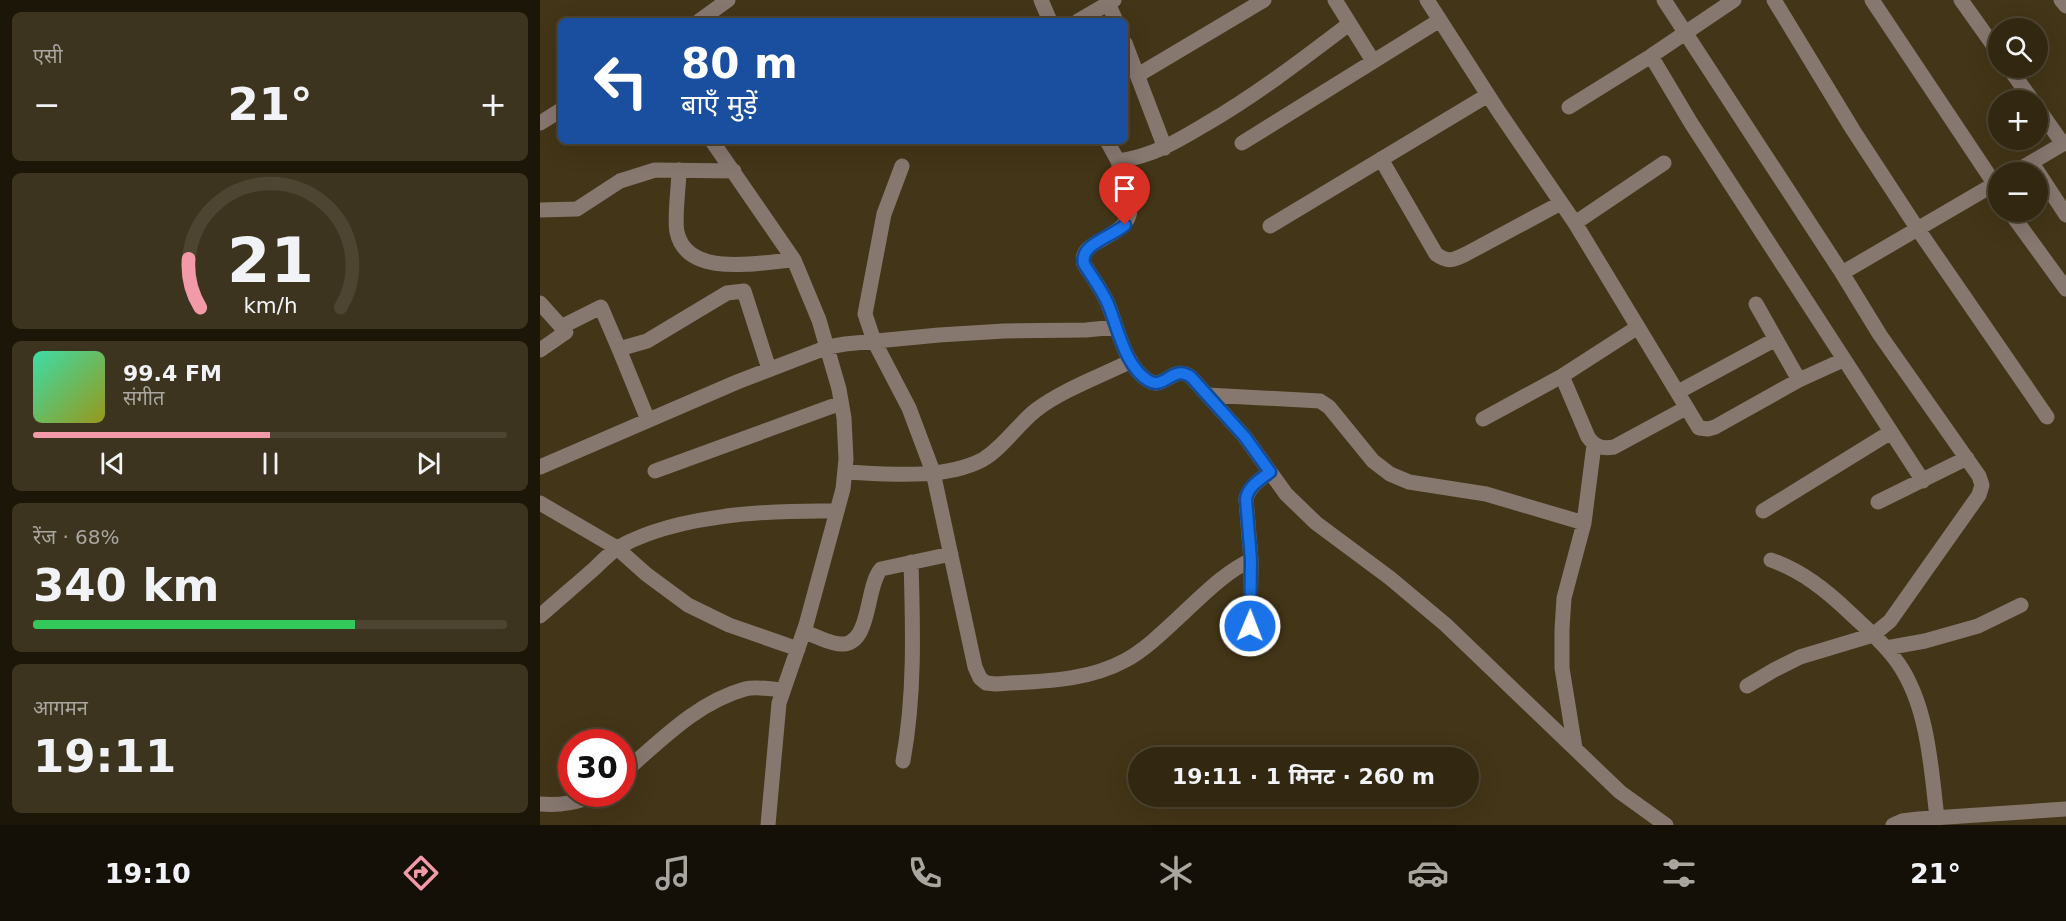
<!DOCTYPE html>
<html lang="hi">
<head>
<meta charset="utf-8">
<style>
	:root { --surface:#322811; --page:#3d341f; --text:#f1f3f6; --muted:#a8a69f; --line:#4d4431; --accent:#f39aa8 }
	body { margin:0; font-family:"DejaVu Sans","Noto Sans Devanagari",sans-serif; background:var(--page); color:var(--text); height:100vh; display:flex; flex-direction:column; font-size:22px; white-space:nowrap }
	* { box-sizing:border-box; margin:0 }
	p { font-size:20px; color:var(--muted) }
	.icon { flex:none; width:33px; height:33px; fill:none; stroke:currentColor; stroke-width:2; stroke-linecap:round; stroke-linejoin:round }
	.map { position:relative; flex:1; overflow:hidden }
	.sheet { display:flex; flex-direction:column; gap:12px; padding:12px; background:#1c1609; width:540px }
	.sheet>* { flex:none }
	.banner { position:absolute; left:18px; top:18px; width:570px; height:126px; border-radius:9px; box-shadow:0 6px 24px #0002,0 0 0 2px var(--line); background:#1a4fa0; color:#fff; overflow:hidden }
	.fabs { position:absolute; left:1448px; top:18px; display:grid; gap:12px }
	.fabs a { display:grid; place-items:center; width:60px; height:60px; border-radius:50%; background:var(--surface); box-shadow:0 6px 24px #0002,0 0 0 2px var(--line); font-size:30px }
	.speed { position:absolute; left:18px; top:729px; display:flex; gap:12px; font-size:30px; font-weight:700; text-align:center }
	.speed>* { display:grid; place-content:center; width:78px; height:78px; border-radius:50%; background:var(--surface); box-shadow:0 6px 24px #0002,0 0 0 2px var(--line); line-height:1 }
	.speed .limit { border:9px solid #d22; background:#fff; color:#111 }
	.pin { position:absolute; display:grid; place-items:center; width:51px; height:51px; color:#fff; margin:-62px -26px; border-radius:50% 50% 50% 0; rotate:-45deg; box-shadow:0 0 6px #0007 }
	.pin .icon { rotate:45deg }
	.me { position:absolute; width:66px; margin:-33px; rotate:1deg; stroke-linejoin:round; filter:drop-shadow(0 0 4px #0008) }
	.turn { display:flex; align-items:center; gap:21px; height:126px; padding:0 24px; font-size:27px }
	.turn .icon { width:78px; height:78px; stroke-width:2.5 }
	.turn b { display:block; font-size:42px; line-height:51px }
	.big { font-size:45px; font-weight:700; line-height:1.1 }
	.sheet .tile { flex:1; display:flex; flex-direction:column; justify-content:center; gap:9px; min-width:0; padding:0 21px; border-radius:9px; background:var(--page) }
	.sheet .dial { align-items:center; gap:0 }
	.dial svg { height:156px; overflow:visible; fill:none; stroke:var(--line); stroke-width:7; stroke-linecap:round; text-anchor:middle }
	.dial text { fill:var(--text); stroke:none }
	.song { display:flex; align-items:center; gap:18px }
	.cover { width:72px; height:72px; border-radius:9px; background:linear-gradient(135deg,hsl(160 70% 55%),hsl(60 70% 35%)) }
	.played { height:6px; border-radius:3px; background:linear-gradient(90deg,var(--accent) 50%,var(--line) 50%) }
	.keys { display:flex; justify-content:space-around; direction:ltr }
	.heat { display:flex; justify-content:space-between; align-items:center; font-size:33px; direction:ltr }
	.charge { height:9px; border-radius:4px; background:linear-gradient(90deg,#34c759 68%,var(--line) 0) }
	.trip { position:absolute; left:588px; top:747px; width:351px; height:60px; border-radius:30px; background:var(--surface); box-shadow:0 6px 24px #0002,0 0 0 2px var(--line); font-weight:700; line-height:60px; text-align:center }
	.tab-bar { display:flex; height:96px; justify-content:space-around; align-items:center; background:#141007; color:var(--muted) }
	.tab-bar .icon { width:42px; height:42px }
	.tab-bar .selected { color:var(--accent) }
	.tab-bar b { font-size:27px; color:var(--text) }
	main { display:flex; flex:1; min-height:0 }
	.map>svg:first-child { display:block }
</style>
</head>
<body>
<main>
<section class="sheet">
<div class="tile"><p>एसी</p>
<div class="heat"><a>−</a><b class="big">21°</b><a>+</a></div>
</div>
<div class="tile dial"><svg viewBox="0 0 100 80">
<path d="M14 69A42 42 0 1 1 86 69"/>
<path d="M14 69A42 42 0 0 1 8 44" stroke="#f39aa8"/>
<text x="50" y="56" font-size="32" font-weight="700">21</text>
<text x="50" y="72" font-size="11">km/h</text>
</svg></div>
<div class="tile">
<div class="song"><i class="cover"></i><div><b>99.4 FM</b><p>संगीत</p></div></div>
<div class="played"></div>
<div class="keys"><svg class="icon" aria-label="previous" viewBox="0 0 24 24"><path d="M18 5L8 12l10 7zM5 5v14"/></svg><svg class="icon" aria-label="pause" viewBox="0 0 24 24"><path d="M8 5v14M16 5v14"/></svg><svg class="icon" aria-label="next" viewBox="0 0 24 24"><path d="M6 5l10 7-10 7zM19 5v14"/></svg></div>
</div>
<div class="tile"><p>रेंज · 68%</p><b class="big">340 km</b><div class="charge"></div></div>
<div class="tile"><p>आगमन</p><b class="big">19:11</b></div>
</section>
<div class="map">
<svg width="1526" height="825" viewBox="0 0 1526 825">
	<rect width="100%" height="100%" fill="#433517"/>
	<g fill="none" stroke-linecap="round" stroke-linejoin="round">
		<path stroke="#86776f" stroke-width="15" d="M501,0L510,21
			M795,0L833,61
			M887,0L959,112L1035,223L1159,428L1168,429L1175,427L1259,380L1303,360
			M1124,0L1302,273L1340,335L1439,476L1442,485L1439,495L1350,621L1333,635L1260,657L1234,670L1207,686
			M1234,0L1313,130L1377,228L1507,417
			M1332,0L1458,189
			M1421,0L1458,52
			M1521,0L1526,6
			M568,3L576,21
			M159,21L188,0
			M538,21L574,0
			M585,43L625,148
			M1111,56L1151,123L1383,481
			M1469,68L1492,100
			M598,75L724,0
			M1029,107L1111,56L1194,0
			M1497,107L1523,144
			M0,123L21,110
			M172,141L254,260L279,320L299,389L304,418L306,459L303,489L266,625L239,703L228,825
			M567,141L578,161L590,209C589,240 537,238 544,264C552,277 562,290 568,304C578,328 585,367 609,381C625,390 633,364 651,377L705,437L746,494L776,523L850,578L906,625L1080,792L1126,825
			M702,143L900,20
			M841,159L896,254C908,263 914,260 926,254L1021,203
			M578,161C613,156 636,142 666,124C716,95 763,59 809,24
			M1492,163L1526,215
			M362,166L344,214L325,314L334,341L369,408L393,472L435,667L440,678L446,683L456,684C500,681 546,682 586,660C604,650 621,634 636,620C659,599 683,573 711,560
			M139,170C139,185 134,219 137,232C147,279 220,262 254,260
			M1475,172L1526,142
			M0,210L37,209L80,181L115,170L194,171
			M1470,212L1526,289
			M1035,223L1124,163
			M730,226L948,95
			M1302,273L1458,182
			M0,303L26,332L0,350
			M1216,304L1259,380
			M21,327L61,307L79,349L107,341L187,293L204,291L229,369
			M79,349L108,420
			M1022,376L1048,437C1055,447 1062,449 1074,447L1146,408
			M1138,392L1236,339
			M667,395L780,401L789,407L833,461L850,474L869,482L946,494L1044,523
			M943,419L1022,376L1098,327
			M0,467L197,382L288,347L305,344L399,335L464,331L546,330L576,327
			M115,471L301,403
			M305,472C347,474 403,480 442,460C463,448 477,425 496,410C522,390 561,376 591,361
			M1338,502L1427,458
			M0,503L77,548L106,574L148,605L189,625L258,649
			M1223,511L1351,432
			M1231,560C1262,571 1286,590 1310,613C1327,629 1345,644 1358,663C1388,706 1391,767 1397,818
			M0,616C18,600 37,584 55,568C62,561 70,553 79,547C138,514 230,510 297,511
			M710,626L711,560L706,499C709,486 720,480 730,472
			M264,632C274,635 284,641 294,643C333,653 324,588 341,569L411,554
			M1346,648L1385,641L1438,626L1481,605
			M1035,748L1022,668V629L1024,598L1044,523L1054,445
			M363,761C375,695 373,629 371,562
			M82,774C119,742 157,702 205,689C216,686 231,689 242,690
			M0,804C22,806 38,802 58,794
			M1353,825L1362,821L1378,819L1526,809"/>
	</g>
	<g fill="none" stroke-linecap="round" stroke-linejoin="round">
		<g stroke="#114b97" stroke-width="15">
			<path id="route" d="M585,225C572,237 539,244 544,264C552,277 562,290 568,304C578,328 585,367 609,381C625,390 633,364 651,377L705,437L730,472C720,480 708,486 706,499L711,560L710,626"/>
		</g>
		<use href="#route" stroke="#1a73e8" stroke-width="10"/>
	</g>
</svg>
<div class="fabs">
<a><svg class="icon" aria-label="search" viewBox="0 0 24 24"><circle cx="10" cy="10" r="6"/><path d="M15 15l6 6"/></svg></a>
<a>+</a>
<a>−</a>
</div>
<div class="speed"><div class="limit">30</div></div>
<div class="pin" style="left:585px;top:225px;background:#d93025"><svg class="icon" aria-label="arrive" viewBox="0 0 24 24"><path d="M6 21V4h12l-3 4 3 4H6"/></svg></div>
<svg class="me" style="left:710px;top:626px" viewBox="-20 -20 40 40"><circle r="17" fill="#1a73e8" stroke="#fff" stroke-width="3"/><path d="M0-11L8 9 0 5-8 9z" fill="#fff"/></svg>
<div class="trip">19:11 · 1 मिनट · 260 m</div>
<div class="banner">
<div class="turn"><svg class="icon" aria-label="left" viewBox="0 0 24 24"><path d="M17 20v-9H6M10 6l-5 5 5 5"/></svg><div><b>80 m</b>बाएँ मुड़ें</div></div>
</div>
</div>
</main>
<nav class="tab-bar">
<b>19:10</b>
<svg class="icon selected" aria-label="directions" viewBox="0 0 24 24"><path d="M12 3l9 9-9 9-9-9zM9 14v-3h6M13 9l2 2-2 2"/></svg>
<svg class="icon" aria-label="music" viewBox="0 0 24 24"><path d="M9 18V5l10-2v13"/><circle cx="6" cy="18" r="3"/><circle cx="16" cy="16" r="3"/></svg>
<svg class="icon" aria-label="phone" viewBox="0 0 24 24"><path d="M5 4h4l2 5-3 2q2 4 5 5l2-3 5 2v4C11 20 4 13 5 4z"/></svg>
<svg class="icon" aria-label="climate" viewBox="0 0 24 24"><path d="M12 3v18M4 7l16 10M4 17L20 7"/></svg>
<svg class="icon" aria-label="car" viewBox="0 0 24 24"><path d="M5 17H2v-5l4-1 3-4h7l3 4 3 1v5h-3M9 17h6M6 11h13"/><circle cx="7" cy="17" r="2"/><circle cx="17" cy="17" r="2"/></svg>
<svg class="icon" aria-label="filters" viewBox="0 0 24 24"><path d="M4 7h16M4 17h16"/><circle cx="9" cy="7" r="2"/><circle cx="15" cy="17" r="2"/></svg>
<b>21°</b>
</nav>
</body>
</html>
